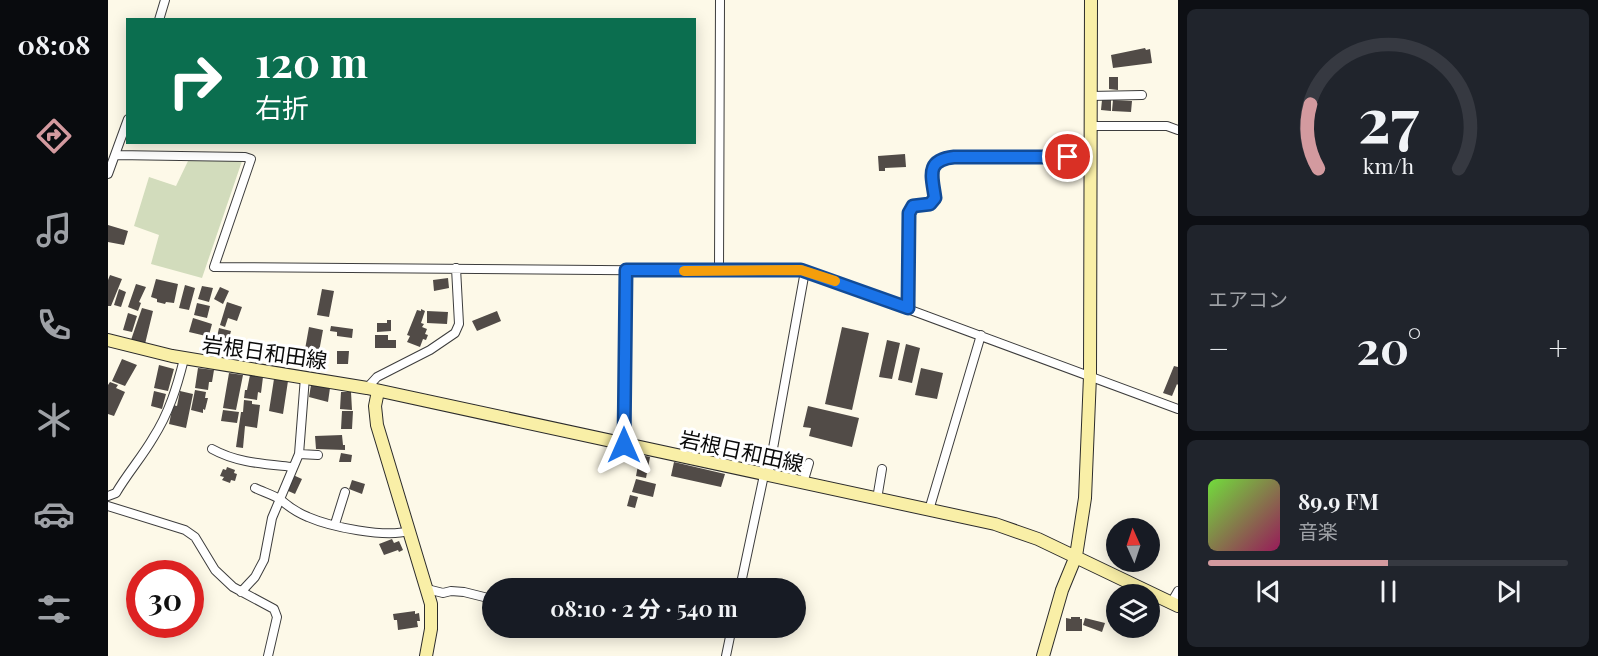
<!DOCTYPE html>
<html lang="ja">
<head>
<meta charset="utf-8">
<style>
	:root { --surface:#171b24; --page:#20242c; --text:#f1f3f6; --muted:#9ea1a6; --line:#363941; --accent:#d39a9f }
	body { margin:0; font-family:"Playfair Display","Noto Sans JP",serif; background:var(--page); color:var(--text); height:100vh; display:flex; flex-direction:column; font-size:22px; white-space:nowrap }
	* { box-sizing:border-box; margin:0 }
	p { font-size:20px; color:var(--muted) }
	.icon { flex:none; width:33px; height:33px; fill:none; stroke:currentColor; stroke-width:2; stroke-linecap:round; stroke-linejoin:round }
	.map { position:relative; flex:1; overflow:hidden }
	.drawer { display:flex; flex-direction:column; gap:9px; padding:9px; background:#0d0f14; width:420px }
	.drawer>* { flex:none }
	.guide { position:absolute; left:18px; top:18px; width:570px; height:126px; border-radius:0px; box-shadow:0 3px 15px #0003; background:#0b6e4f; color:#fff; overflow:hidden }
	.needle { width:39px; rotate:357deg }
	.tools { position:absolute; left:998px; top:518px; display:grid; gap:12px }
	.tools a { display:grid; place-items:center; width:54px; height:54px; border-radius:50%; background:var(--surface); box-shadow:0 3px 15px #0003; font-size:30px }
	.speed { position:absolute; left:18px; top:560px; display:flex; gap:12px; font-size:30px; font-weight:700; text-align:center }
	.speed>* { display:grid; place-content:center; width:78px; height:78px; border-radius:50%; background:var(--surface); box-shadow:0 3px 15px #0003; line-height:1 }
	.speed .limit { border:9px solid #d22; background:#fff; color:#111 }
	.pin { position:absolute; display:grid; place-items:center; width:51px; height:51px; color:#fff; margin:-26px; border:3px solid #fff; border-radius:50%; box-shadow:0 2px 6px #0007 }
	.me { position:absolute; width:66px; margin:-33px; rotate:0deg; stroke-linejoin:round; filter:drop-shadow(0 0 4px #0008) }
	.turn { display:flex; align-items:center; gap:21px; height:126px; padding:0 30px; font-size:27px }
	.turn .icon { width:78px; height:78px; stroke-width:2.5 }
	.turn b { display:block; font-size:42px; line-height:51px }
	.big { font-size:45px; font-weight:700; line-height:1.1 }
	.drawer .card { flex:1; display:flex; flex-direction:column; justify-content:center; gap:9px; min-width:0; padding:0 21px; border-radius:9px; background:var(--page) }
	.drawer .dial { align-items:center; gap:0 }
	.dial svg { height:156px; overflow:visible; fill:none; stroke:var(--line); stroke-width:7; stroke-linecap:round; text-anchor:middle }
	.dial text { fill:var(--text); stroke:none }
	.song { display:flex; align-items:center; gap:18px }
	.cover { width:72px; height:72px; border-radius:9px; background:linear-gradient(135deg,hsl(100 70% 55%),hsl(330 70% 35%)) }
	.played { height:6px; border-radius:3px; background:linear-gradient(90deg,var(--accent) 50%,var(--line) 50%) }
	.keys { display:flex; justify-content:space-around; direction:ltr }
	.heat { display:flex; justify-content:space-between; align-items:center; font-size:33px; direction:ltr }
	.trip { position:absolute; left:374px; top:578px; width:324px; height:60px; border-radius:30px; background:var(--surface); box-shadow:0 3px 15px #0003; font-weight:700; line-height:60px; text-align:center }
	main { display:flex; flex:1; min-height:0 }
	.menu { display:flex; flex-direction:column; width:108px; justify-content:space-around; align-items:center; background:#090b0e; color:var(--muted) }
	.menu .icon { width:42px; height:42px }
	.menu .on { color:var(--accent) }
	.menu b { font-size:27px; color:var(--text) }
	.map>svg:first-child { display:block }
</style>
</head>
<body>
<main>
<nav class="menu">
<b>08:08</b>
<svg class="icon on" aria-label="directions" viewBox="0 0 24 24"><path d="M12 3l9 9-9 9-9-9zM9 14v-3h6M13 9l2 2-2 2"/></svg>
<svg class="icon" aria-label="music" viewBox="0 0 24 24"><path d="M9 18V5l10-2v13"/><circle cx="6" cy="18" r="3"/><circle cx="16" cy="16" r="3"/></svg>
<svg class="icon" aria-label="phone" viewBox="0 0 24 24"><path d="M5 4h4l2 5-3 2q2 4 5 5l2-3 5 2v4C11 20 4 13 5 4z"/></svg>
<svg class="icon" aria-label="climate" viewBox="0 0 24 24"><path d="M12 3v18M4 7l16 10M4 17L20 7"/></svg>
<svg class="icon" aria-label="car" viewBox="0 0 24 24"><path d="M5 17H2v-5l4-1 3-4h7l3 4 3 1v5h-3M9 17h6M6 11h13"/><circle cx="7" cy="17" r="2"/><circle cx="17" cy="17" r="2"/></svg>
<svg class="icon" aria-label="filters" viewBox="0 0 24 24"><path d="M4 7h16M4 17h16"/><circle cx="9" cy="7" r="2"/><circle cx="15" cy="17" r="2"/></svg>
</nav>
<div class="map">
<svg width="1070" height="656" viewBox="0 0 1070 656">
	<rect width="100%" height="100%" fill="#fdf9e8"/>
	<path fill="#d2dcbc" d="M80,161H134L94,278L43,264L51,235L26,226L41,177L68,186Z"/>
	<path fill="#514b47" d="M1037,48L1038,50L1042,49L1044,63L1005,68L1003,55Z
		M1001,77H1010V90L1001,89Z
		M994,100H1003V111L993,110Z
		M1005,100L1024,101L1023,112L1004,111Z
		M797,154L798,167L777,168V171H771L770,156Z
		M0,225L20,231L16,245L0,242Z
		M2,275L14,279L3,306H0V280Z
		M340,278L341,288L326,291L325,280Z
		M48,279L70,284L66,303L58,302L57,304L49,302V299L43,297Z
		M28,284L38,287L31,302L33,303L30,311L20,307Z
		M77,285L87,288L81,310L71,308Z
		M94,286L105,288L101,302L90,299Z
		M112,287L121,291L115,304L106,299Z
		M11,289L18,292L13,307L6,305Z
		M214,289L226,291L221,317L209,315Z
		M119,302L134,307L129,321L120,318L117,327L112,325Z
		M89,303L102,306L99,318L86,315Z
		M34,308L45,311L37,344L23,340Z
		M313,309L317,311L313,323L316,324L314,327L319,329L317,334L320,335L318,340L315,339L312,347L299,342L302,336L299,335L309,310L313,311Z
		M319,311L340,312L339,324L319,323Z
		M389,311L393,321L369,331L364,321Z
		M20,313L29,316L24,332L15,330Z
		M85,318L104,324L101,335L98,334V336L81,332Z
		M279,320H283V331L269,332V323H279Z
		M223,326L245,329L244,338L229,336V332L222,331Z
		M201,327L215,330L210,357L196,355Z
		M734,327L761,333L744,410L717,404Z
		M111,328L123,331L118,349L107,346Z
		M267,335H280V340H288V348H267Z
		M779,340L792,343L784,379L771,377Z
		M798,344L812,348L804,383L790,380Z
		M229,351H241L240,364H229Z
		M14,359L29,365L17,386L4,381Z
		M51,365L66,369L60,391L46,388Z
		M1066,366L1070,367V385L1069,384L1064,396L1055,393Z
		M90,368L106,370L104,382H101L100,390L87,388Z
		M813,368L835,373L829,399L807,395Z
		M121,373L135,375L128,410L115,408Z
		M142,375L155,377L153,393L150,392L149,400L136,398L137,390H139Z
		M166,379L180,381L175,414L161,411Z
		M2,382L10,385L8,388L17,392L6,416L0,414V385Z
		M203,385L222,388L220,402L201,397Z
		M87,390L98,392L97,398H100L97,410L95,409V413L83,410Z
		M46,391L58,394L54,409L43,406Z
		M72,391L85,394L78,428L61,424L65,405L69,406Z
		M233,392H243L244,410L232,409Z
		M136,400L144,401V404L152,405L149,428L137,426L135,448L128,447L133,412H135Z
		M700,406L751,418L744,447L701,436L703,428L695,427Z
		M115,410L131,412L129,423L113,421Z
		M234,411H245L244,429H233Z
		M234,435L235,445H237V450L208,449L207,436Z
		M233,453L244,455L243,462H231Z
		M532,455L542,457L538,478L528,476Z
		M566,462L617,474L613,487L563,476Z
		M119,467L127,470L126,473L129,474L127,481L123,480L122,483L114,480L116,477L112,476L115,469L118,470Z
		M185,475L194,479L187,494L178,490Z
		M528,479L548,484L545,497L524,492Z
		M244,480L257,484L254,494L241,489Z
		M522,495L530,497L527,508L519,506Z
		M284,539L286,543L291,541L295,550L291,552L290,550L276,555L271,544Z
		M307,611V614L311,613L312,621H309L310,627L290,630L289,620H286L285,614Z
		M963,617H972V619H974V631H958V618L963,619Z
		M977,618L997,623L994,632L975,625Z"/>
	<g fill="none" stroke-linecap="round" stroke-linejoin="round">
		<g stroke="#3d3d3d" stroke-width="10">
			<path id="street" d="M51,20L57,0
				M982,96L1034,95
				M982,126H1059L1070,130
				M8,155L137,157L143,159L106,267L611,271H697L1070,409
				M0,174L20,119
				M611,271L612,0
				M800,308L801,213L805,206L822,204L827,198C824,177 817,160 846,157H982
				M259,388L269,377L322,350L347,333L351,324L348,268
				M516,445L518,270
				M104,449C129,463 157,464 185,467
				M191,454L210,455
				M660,476L697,271
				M695,483L701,463
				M147,488C155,492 166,495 173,500C181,507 190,513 200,517C223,527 277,538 301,531
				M0,496L8,493C19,474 34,457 45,438C61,413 69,387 76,359
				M769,499L774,469
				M0,506L77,530L87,537L107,570L125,587L166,609L169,617L160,656
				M821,510L873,335
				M227,524L237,492
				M632,588L656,475
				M319,589L335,593L343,591L356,592L384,599
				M133,592L147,577L156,560L164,518L191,454L197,377
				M1063,603L1070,591
				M618,656L624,627"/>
		</g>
		<g stroke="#2c2c2c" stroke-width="14">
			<path id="secondary" d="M0,340L64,356L259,388L887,524L930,539L1070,606
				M270,391L267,406L269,425L323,604V629L318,656
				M935,656L954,590L968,556L977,498L982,376L983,0"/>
		</g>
		<use href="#street" stroke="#fff" stroke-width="8"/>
		<use href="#secondary" stroke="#f9efa7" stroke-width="12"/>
	</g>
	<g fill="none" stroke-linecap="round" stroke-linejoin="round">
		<g stroke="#114b97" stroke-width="15">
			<path id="route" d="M516,445L518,270H693L800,308L801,213L805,206L822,204L827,198C824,176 817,160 846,157H960"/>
		</g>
		<use href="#route" stroke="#1a73e8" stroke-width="10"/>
		<path stroke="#f59e0b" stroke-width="10" d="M576,271L693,270L727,281"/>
	</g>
	<g text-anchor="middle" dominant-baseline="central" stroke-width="6" stroke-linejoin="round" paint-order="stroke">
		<g font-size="21" fill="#0a0a0a" stroke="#fff">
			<text transform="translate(157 351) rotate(8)">岩根日和田線</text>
			<text transform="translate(634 450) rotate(12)">岩根日和田線</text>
		</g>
	</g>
</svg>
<div class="tools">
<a><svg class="needle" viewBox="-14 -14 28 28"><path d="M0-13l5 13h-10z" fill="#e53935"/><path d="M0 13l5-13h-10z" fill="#9ea1a6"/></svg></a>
<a><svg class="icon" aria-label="layers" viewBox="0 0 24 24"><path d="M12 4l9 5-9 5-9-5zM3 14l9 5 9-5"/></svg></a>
</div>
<div class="speed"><div class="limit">30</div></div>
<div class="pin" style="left:960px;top:157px;background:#d93025"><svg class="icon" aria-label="arrive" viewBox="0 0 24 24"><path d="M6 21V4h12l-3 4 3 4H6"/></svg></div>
<svg class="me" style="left:516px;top:445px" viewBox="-20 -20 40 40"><path d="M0-17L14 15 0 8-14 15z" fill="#1a73e8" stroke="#fff" stroke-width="4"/></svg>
<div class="trip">08:10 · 2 分 · 540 m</div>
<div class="guide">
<div class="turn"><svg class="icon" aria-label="right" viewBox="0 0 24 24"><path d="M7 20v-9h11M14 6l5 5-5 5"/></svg><div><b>120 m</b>右折</div></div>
</div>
</div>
<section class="drawer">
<div class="card dial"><svg viewBox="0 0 100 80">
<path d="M14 69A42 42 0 1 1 86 69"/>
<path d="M14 69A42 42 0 0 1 10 36" stroke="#d39a9f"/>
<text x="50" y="56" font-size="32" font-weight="700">27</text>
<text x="50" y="72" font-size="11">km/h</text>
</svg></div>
<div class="card"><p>エアコン</p>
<div class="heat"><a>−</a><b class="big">20°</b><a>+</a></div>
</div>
<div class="card">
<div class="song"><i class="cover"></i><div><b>89.9 FM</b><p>音楽</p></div></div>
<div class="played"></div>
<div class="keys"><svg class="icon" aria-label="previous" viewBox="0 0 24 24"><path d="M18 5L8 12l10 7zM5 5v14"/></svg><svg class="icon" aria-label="pause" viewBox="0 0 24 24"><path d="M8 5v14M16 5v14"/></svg><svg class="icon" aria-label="next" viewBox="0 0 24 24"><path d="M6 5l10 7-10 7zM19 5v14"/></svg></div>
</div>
</section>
</main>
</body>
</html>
